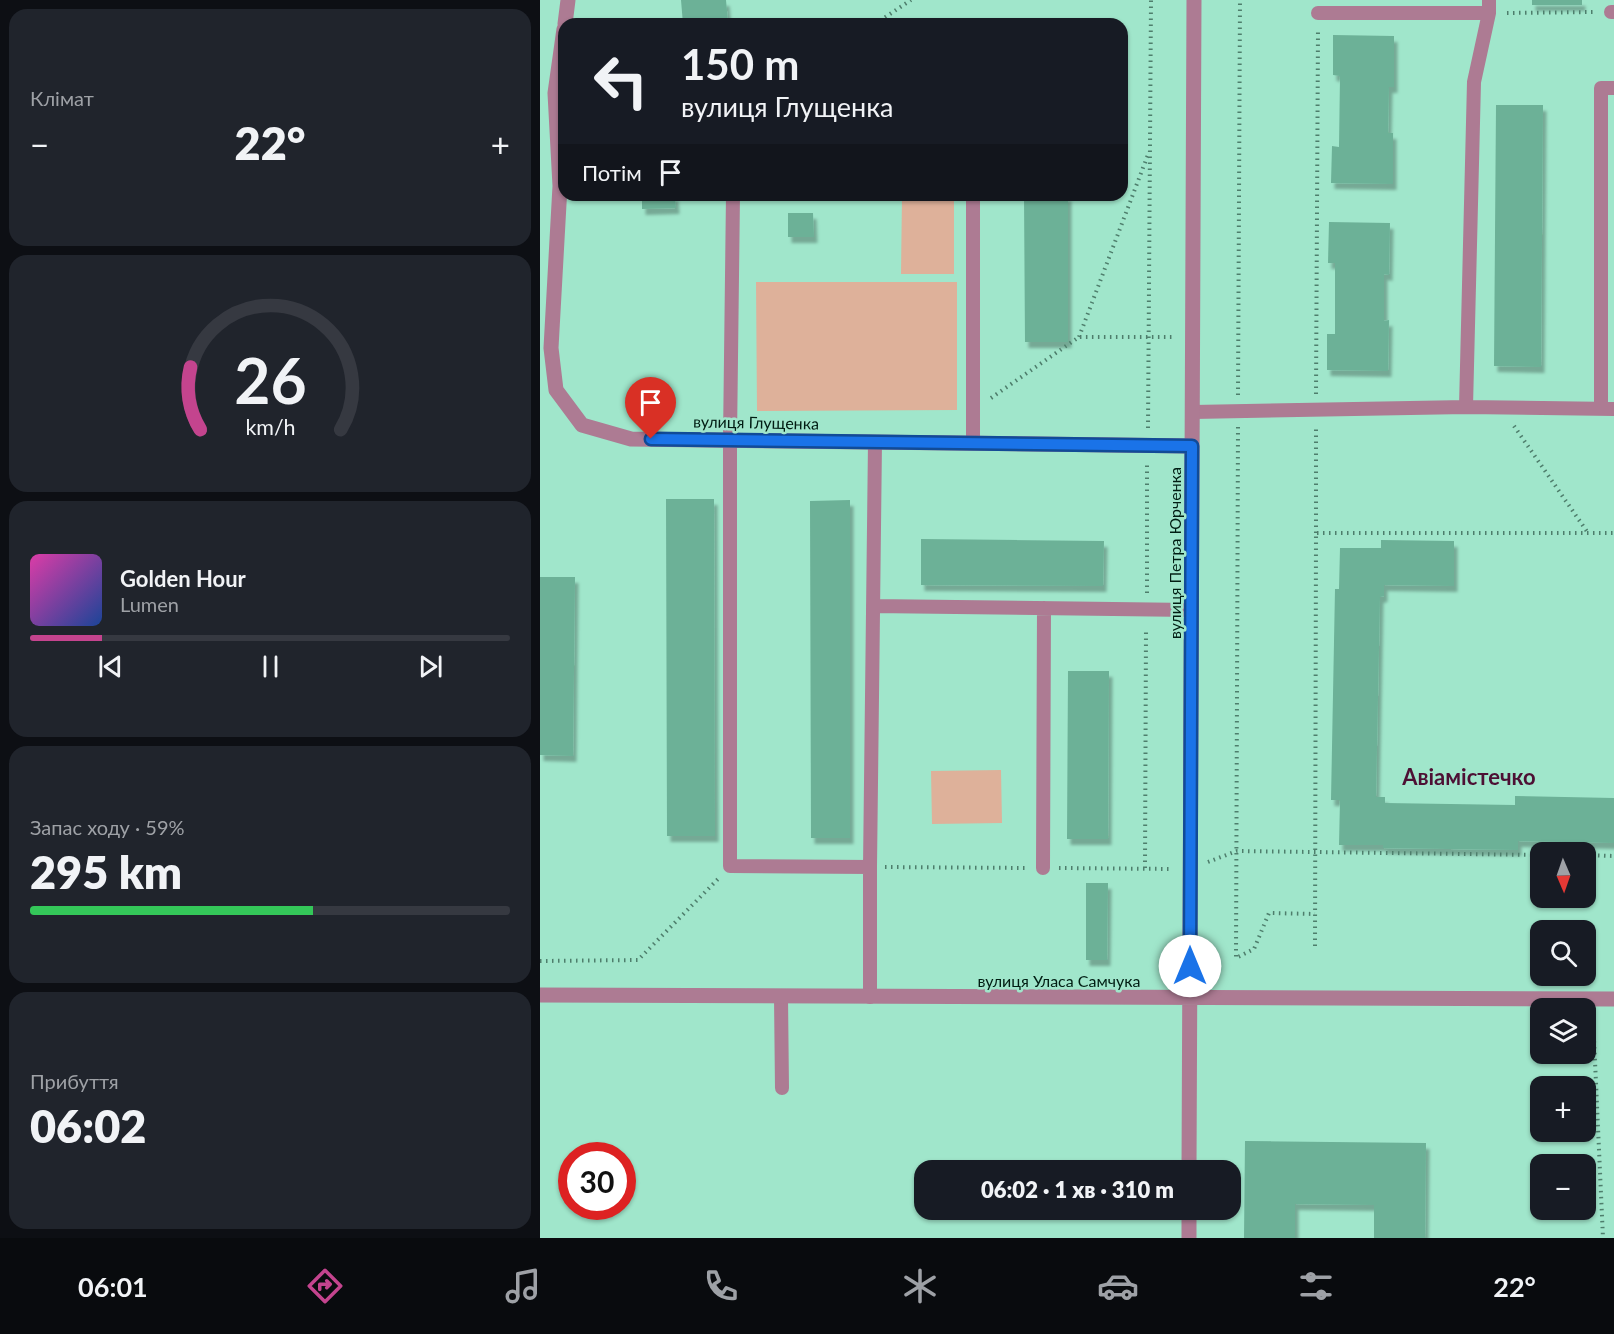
<!DOCTYPE html>
<html lang="uk">
<head>
<meta charset="utf-8">
<style>
	:root { --surface:#171b24; --page:#20242c; --text:#f1f3f6; --muted:#9ea1a6; --line:#363941; --accent:#c4448e }
	body { margin:0; font-family:Lato,sans-serif; background:var(--page); color:var(--text); height:100vh; display:flex; flex-direction:column; font-size:22px; white-space:nowrap }
	* { box-sizing:border-box; margin:0 }
	p { font-size:20px; color:var(--muted) }
	.icon { flex:none; width:33px; height:33px; fill:none; stroke:currentColor; stroke-width:2; stroke-linecap:round; stroke-linejoin:round }
	.map { position:relative; flex:1; overflow:hidden }
	.details { display:flex; flex-direction:column; gap:9px; padding:9px; background:#0d0f14; width:540px }
	.details>* { flex:none }
	.hud { position:absolute; left:18px; top:18px; width:570px; height:183px; border-radius:18px; box-shadow:0 2px 4px #0004; background:#171b24; color:var(--text); overflow:hidden }
	.needle { width:39px; rotate:178deg }
	.buttons { position:absolute; left:990px; top:842px; display:grid; gap:12px }
	.buttons a { display:grid; place-items:center; width:66px; height:66px; border-radius:12px; background:var(--surface); box-shadow:0 2px 4px #0004; font-size:30px }
	.speed { position:absolute; left:18px; top:1142px; display:flex; gap:12px; font-size:30px; font-weight:700; text-align:center }
	.speed>* { display:grid; place-content:center; width:78px; height:78px; border-radius:50%; background:var(--surface); box-shadow:0 2px 4px #0004; line-height:1 }
	.speed .limit { border:9px solid #d22; background:#fff; color:#111 }
	.pin { position:absolute; display:grid; place-items:center; width:51px; height:51px; color:#fff; margin:-62px -26px; border-radius:50% 50% 50% 0; rotate:-45deg; box-shadow:0 0 6px #0007 }
	.pin .icon { rotate:45deg }
	.me { position:absolute; width:66px; margin:-33px; rotate:0deg; stroke-linejoin:round; filter:drop-shadow(0 0 4px #0008) }
	.turn { display:flex; align-items:center; gap:21px; height:126px; padding:0 24px; font-size:27px }
	.turn .icon { width:78px; height:78px; stroke-width:2.5 }
	.turn b { display:block; font-size:42px; line-height:51px }
	.then { display:flex; align-items:center; height:57px; padding:0 24px; background:#0003; gap:12px; font-size:22px }
	.big { font-size:45px; font-weight:800; line-height:1.1 }
	.details .widget { flex:1; display:flex; flex-direction:column; justify-content:center; gap:9px; min-width:0; padding:0 21px; border-radius:18px; background:var(--page) }
	.details .dial { align-items:center; gap:0 }
	.dial svg { height:156px; overflow:visible; fill:none; stroke:var(--line); stroke-width:7; stroke-linecap:round; text-anchor:middle }
	.dial text { fill:var(--text); stroke:none }
	.song { display:flex; align-items:center; gap:18px }
	.cover { width:72px; height:72px; border-radius:9px; background:linear-gradient(135deg,hsl(320 70% 55%),hsl(220 70% 35%)) }
	.played { height:6px; border-radius:3px; background:linear-gradient(90deg,var(--accent) 15%,var(--line) 15%) }
	.keys { display:flex; justify-content:space-around; direction:ltr }
	.heat { display:flex; justify-content:space-between; align-items:center; font-size:33px; direction:ltr }
	.charge { height:9px; border-radius:4px; background:linear-gradient(90deg,#34c759 59%,var(--line) 0) }
	.trip { position:absolute; left:374px; top:1160px; width:327px; height:60px; border-radius:18px; background:var(--surface); box-shadow:0 2px 4px #0004; font-weight:800; line-height:60px; text-align:center }
	.menu { display:flex; height:96px; justify-content:space-around; align-items:center; background:#090b0e; color:var(--muted) }
	.menu .icon { width:42px; height:42px }
	.menu .current { color:var(--accent) }
	.menu b { font-size:27px; color:var(--text) }
	main { display:flex; flex:1; min-height:0 }
	.map>svg:first-child { display:block }
</style>
</head>
<body>
<main>
<section class="details">
<div class="widget"><p>Клімат</p>
<div class="heat"><a>−</a><b class="big">22°</b><a>+</a></div>
</div>
<div class="widget dial"><svg viewBox="0 0 100 80">
<path d="M14 69A42 42 0 1 1 86 69"/>
<path d="M14 69A42 42 0 0 1 9 37" stroke="#c4448e"/>
<text x="50" y="56" font-size="32" font-weight="700">26</text>
<text x="50" y="72" font-size="11">km/h</text>
</svg></div>
<div class="widget">
<div class="song"><i class="cover"></i><div><b>Golden Hour</b><p>Lumen</p></div></div>
<div class="played"></div>
<div class="keys"><svg class="icon" aria-label="previous" viewBox="0 0 24 24"><path d="M18 5L8 12l10 7zM5 5v14"/></svg><svg class="icon" aria-label="pause" viewBox="0 0 24 24"><path d="M8 5v14M16 5v14"/></svg><svg class="icon" aria-label="next" viewBox="0 0 24 24"><path d="M6 5l10 7-10 7zM19 5v14"/></svg></div>
</div>
<div class="widget"><p>Запас ходу · 59%</p><b class="big">295 km</b><div class="charge"></div></div>
<div class="widget"><p>Прибуття</p><b class="big">06:02</b></div>
</section>
<div class="map">
<svg width="1074" height="1238" viewBox="0 0 1074 1238">
	<defs>
		<filter id="shadow"><feDropShadow dx="3.5" dy="6" stdDeviation="1.5" flood-color="#0004"/></filter>
	</defs>
	<rect width="100%" height="100%" fill="#a0e6cb"/>
	<path fill="#deb19a" d="M362,195H414V274H361Z
		M216,282H417V410L217,411Z
		M461,770L462,823L392,824L391,771Z"/>
	<path fill="#6cb197" filter="url(#shadow)" d="M141,0H186L188,22L143,24Z
		M992,0H1042V5H992Z
		M793,35L854,36V87H849L848,133H853V184L791,183L792,146L799,147L800,76L793,75Z
		M956,105H1003L1001,367L954,366Z
		M102,195H135L136,208L102,209Z
		M484,195H528V342H485Z
		M248,213H273L274,237H248Z
		M789,222L850,223L849,275L844,274V321L849,320L848,371L787,370V334H795V263H788Z
		M126,499H174L175,836H127Z
		M310,500V838H271L270,501Z
		M381,539L564,541L563,586L381,585Z
		M841,540L914,541V586L844,585V596L840,597L836,797H845V803L975,805V796L1074,798V843L978,841V850L843,848V845H799L800,800H791L795,589H799L800,548H841Z
		M0,577H35L33,756L0,755Z
		M528,671H569L568,839H527Z
		M546,883H568L567,960H546Z
		M705,1141L886,1143L885,1238H834V1205L755,1204V1238H704Z"/>
	<g fill="none" stroke-linecap="round" stroke-linejoin="round">
		<path stroke="#4e7e6c" stroke-width="4" stroke-dasharray="1.5 4.5" stroke-linecap="butt" d="M967,13L1056,12
			M335,24L371,0
			M539,337L609,152
			M776,394L778,29
			M698,395L700,0
			M451,398L539,337H635
			M974,426L1048,533
			M698,427L696,958L714,949L729,913L775,914
			M608,428L611,0
			M776,533V425
			M607,593V463
			M1046,855L1074,856
			M668,862L697,851L1000,855
			M345,867L485,868
			M519,868L632,869
			M605,868L606,628
			M775,946L776,533H1074
			M0,961L98,960L179,878
			M1053,1017L1063,1238"/>
		<path stroke="#ad7b93" stroke-width="14" d="M1071,12H1074
			M778,13H949V0
			M193,195L190,439V866L330,867V997
			M433,195V443
			M926,407L934,82L949,13
			M1061,409V88H1074
			M653,412L926,407L1074,409
			M333,606L651,610
			M330,867L335,442
			M503,868L504,608
			M241,997L242,1088"/>
		<path stroke="#ad7b93" stroke-width="15" d="M25,24L28,0
			M24,29L15,93L20,186L11,348L16,390L42,425L91,439L652,446
			M0,995L1074,999
			M649,1170L654,0
			M649,1238V1209"/>
	</g>
	<g fill="none" stroke-linecap="round" stroke-linejoin="round">
		<g stroke="#114b97" stroke-width="15">
			<path id="route" d="M111,439L652,446L650,966"/>
		</g>
		<use href="#route" stroke="#1a73e8" stroke-width="10"/>
	</g>
	<g text-anchor="middle" dominant-baseline="central" stroke-width="5" stroke-linejoin="round" paint-order="stroke">
		<g font-size="16" fill="#011d13" stroke="#a0e6cb">
			<text transform="translate(216 422) rotate(1)">вулиця Глущенка</text>
			<text transform="translate(634 553) rotate(-90)">вулиця Петра Юрченка</text>
			<text x="519" y="980">вулиця Уласа Самчука</text>
		</g>
		<g font-size="22" font-weight="bold" fill="#4d1034" stroke="#a0e6cb">
			<text x="929" y="776">Авіамістечко</text>
		</g>
	</g>
</svg>
<div class="buttons">
<a><svg class="needle" viewBox="-14 -14 28 28"><path d="M0-13l5 13h-10z" fill="#e53935"/><path d="M0 13l5-13h-10z" fill="#9ea1a6"/></svg></a>
<a><svg class="icon" aria-label="search" viewBox="0 0 24 24"><circle cx="10" cy="10" r="6"/><path d="M15 15l6 6"/></svg></a>
<a><svg class="icon" aria-label="layers" viewBox="0 0 24 24"><path d="M12 4l9 5-9 5-9-5zM3 14l9 5 9-5"/></svg></a>
<a>+</a>
<a>−</a>
</div>
<div class="speed"><div class="limit">30</div></div>
<div class="pin" style="left:111px;top:439px;background:#d93025"><svg class="icon" aria-label="arrive" viewBox="0 0 24 24"><path d="M6 21V4h12l-3 4 3 4H6"/></svg></div>
<svg class="me" style="left:650px;top:966px" viewBox="-20 -20 40 40"><circle r="19" fill="#fff"/><path d="M0-13L10 11 0 6-10 11z" fill="#1a73e8"/></svg>
<div class="trip">06:02 · 1 хв · 310 m</div>
<div class="hud">
<div class="turn"><svg class="icon" aria-label="left" viewBox="0 0 24 24"><path d="M17 20v-9H6M10 6l-5 5 5 5"/></svg><div><b>150 m</b>вулиця Глущенка</div></div>
<div class="then">Потім<svg class="icon" aria-label="arrive" viewBox="0 0 24 24"><path d="M6 21V4h12l-3 4 3 4H6"/></svg></div>
</div>
</div>
</main>
<nav class="menu">
<b>06:01</b>
<svg class="icon current" aria-label="directions" viewBox="0 0 24 24"><path d="M12 3l9 9-9 9-9-9zM9 14v-3h6M13 9l2 2-2 2"/></svg>
<svg class="icon" aria-label="music" viewBox="0 0 24 24"><path d="M9 18V5l10-2v13"/><circle cx="6" cy="18" r="3"/><circle cx="16" cy="16" r="3"/></svg>
<svg class="icon" aria-label="phone" viewBox="0 0 24 24"><path d="M5 4h4l2 5-3 2q2 4 5 5l2-3 5 2v4C11 20 4 13 5 4z"/></svg>
<svg class="icon" aria-label="climate" viewBox="0 0 24 24"><path d="M12 3v18M4 7l16 10M4 17L20 7"/></svg>
<svg class="icon" aria-label="car" viewBox="0 0 24 24"><path d="M5 17H2v-5l4-1 3-4h7l3 4 3 1v5h-3M9 17h6M6 11h13"/><circle cx="7" cy="17" r="2"/><circle cx="17" cy="17" r="2"/></svg>
<svg class="icon" aria-label="filters" viewBox="0 0 24 24"><path d="M4 7h16M4 17h16"/><circle cx="9" cy="7" r="2"/><circle cx="15" cy="17" r="2"/></svg>
<b>22°</b>
</nav>
</body>
</html>
